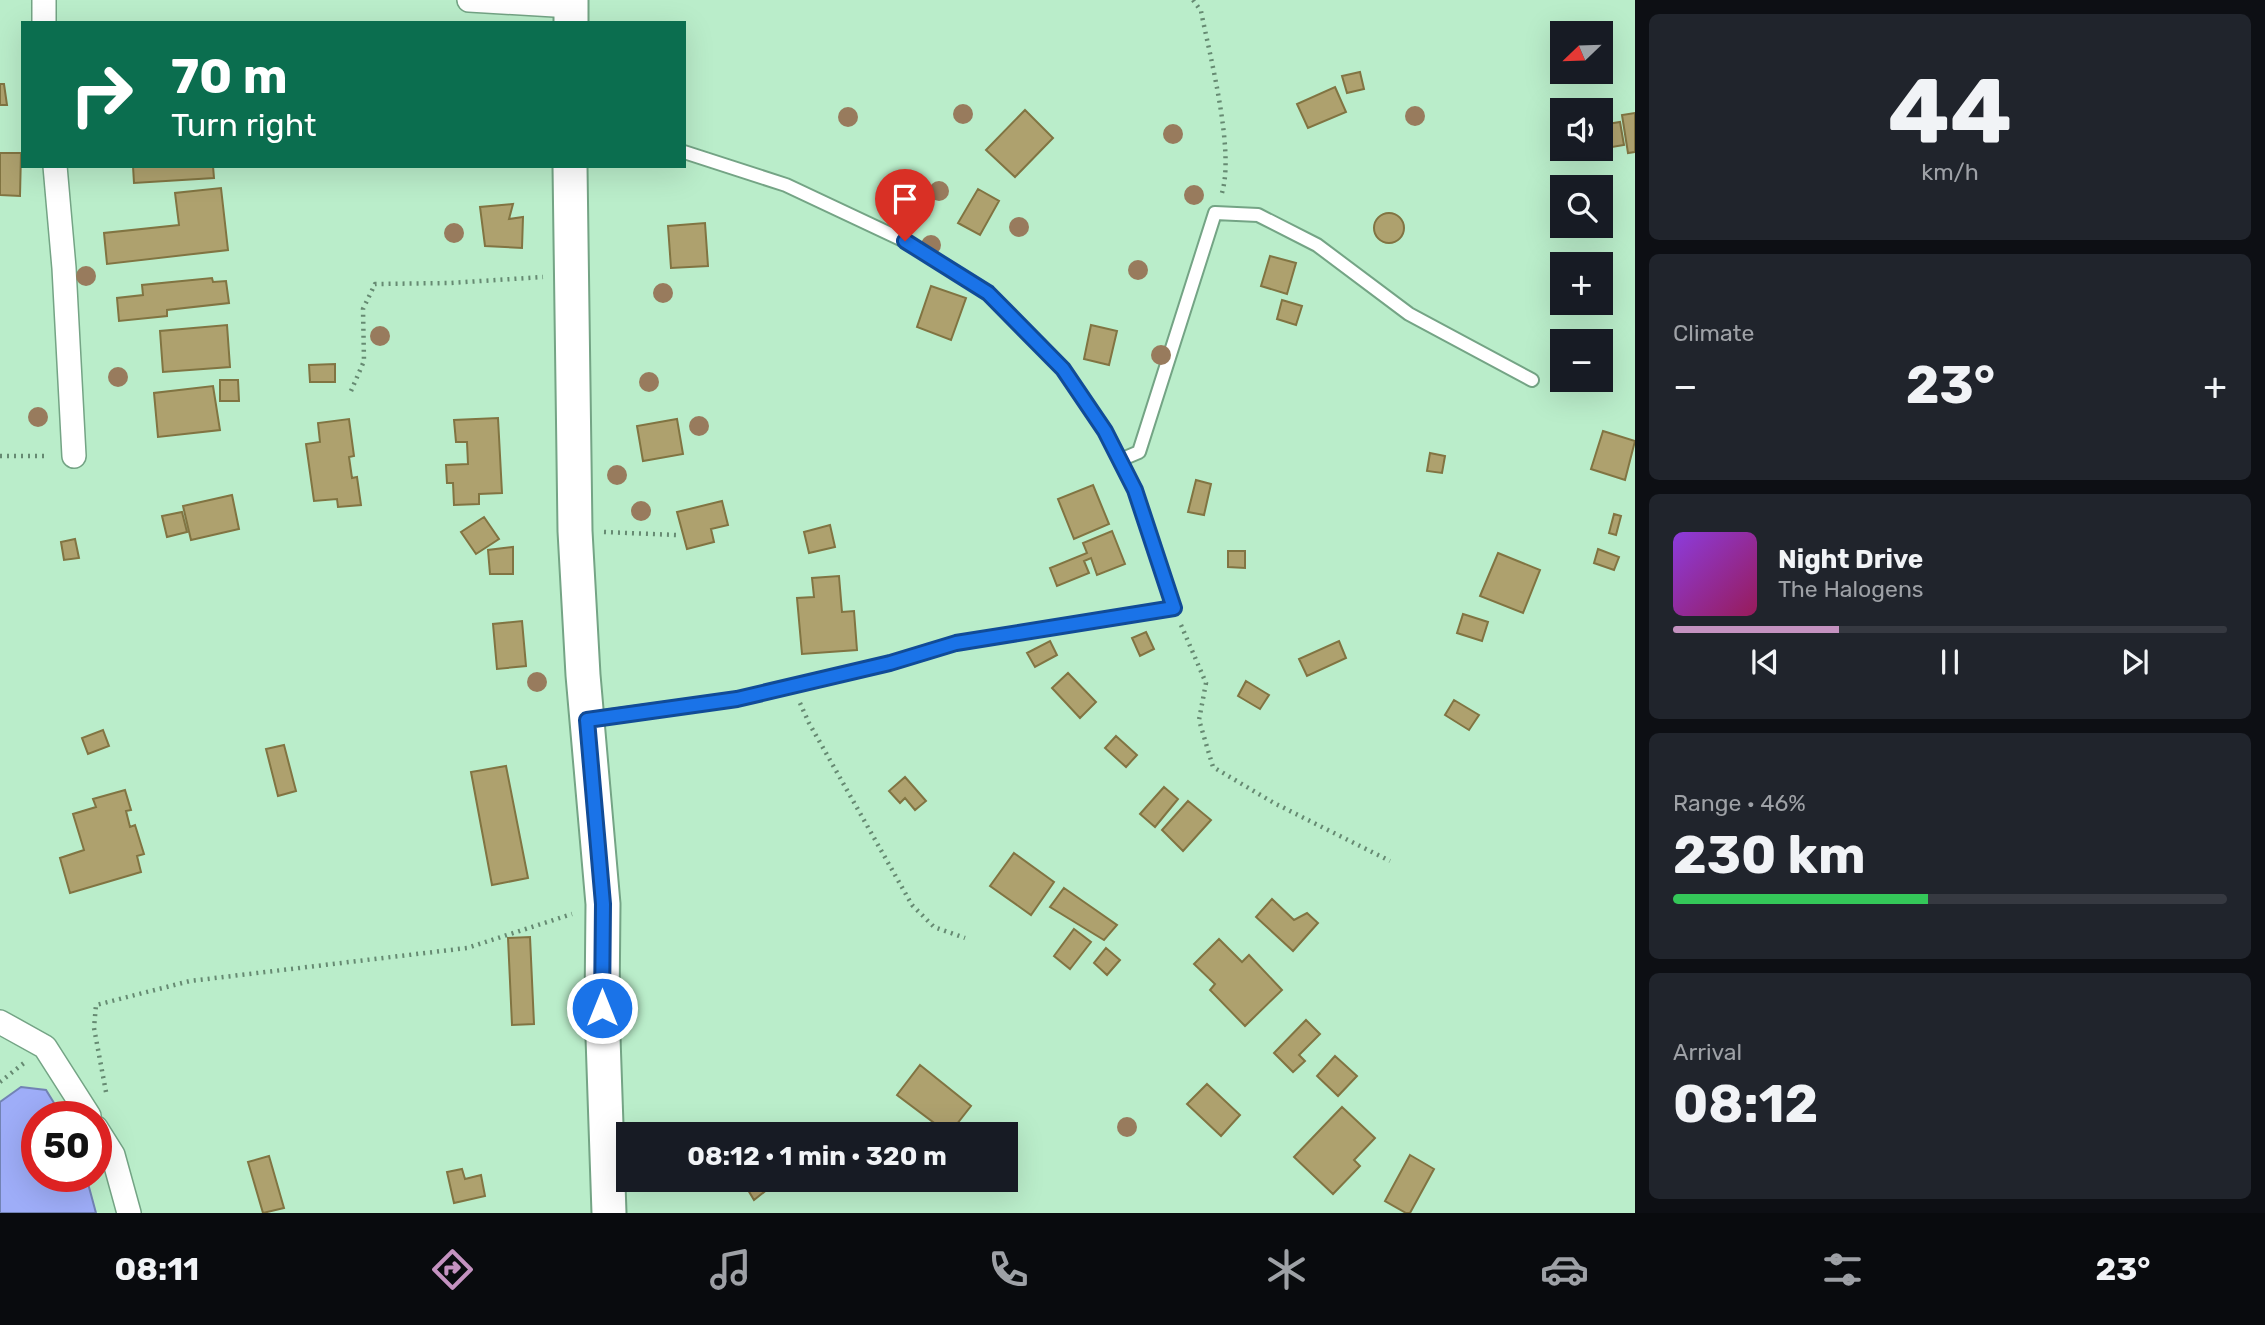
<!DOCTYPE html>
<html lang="en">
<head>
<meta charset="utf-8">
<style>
	:root { --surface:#171b24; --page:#20242c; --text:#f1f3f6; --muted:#9ea1a6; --line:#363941; --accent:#c492c0 }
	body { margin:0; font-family:Rubik,sans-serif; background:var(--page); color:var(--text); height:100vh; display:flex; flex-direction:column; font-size:26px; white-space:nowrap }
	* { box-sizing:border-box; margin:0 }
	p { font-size:23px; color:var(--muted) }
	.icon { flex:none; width:38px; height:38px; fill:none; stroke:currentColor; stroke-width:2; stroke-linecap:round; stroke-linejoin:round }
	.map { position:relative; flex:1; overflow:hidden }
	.sheet { display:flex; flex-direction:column; gap:14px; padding:14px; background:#0d0f14; width:630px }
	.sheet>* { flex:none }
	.top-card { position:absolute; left:21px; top:21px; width:665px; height:147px; border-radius:0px; box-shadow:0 7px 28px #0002; background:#0b6e4f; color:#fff; overflow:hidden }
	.needle { width:46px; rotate:247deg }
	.buttons { position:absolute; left:1550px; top:21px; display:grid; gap:14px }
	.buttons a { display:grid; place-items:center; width:63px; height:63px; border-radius:0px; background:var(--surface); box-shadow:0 7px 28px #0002; font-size:35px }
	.speed { position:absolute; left:21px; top:1101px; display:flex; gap:14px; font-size:35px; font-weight:700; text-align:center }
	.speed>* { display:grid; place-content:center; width:91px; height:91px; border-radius:50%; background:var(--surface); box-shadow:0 7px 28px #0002; line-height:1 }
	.speed .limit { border:10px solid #d22; background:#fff; color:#111 }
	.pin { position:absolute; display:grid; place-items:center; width:60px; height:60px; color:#fff; margin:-72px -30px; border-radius:50% 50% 50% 0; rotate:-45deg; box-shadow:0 0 7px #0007 }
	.pin .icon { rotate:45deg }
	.me { position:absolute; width:77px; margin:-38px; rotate:0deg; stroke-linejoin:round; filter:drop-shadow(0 0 5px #0008) }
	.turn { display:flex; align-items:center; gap:24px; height:147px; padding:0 35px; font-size:32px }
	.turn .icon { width:91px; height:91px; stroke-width:2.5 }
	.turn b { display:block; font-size:49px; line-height:60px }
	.big { font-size:52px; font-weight:700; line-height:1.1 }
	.sheet .tile { flex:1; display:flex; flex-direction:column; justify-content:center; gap:10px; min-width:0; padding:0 24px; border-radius:10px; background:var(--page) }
	.sheet .dial { align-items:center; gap:0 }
	.dial b { font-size:91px; line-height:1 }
	.song { display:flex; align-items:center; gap:21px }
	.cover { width:84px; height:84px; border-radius:10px; background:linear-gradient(135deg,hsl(270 70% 55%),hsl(330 70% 35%)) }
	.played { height:7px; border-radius:4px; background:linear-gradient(90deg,var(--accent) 30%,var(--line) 30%) }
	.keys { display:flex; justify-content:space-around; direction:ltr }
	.heat { display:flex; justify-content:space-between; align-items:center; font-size:38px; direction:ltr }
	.charge { height:10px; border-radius:5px; background:linear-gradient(90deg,#34c759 46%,var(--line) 0) }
	.trip { position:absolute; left:616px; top:1122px; width:402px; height:70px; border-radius:0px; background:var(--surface); box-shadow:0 7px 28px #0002; font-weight:700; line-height:70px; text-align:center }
	.tab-bar { display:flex; height:112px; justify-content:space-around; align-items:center; background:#090b0e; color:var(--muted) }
	.tab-bar .icon { width:49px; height:49px }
	.tab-bar .selected { color:var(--accent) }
	.tab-bar b { font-size:32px; color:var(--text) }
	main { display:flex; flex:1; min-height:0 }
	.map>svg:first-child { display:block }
</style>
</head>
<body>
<main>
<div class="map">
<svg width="1635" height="1213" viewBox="0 0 1635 1213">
	<rect width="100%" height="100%" fill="#baedca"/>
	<path fill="#9eadf8" stroke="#7283b4" stroke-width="2" d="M21,1087L46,1090L62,1116H37V1176H86L96,1213H0V1102Z"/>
	<path fill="#aea16e" stroke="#817442" stroke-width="2" d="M1360,72L1364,89L1347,93L1342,76Z
		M0,84H4L7,105H0Z
		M1335,87L1346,112L1308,128L1297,104Z
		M1025,110L1053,138L1015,177L986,150Z
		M1635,113V152L1628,153L1622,115Z
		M1620,122L1624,145L1594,150L1601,149V125Z
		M0,153H21L20,196L0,195Z
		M133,166H213L214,178L134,183Z
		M221,188L228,250L107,264L104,233L179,225L175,193Z
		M978,189L999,201L980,235L958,223Z
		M513,204L509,219L523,217L522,248L485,246L480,207Z
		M1374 228a15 15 0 1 1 30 0a15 15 0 1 1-30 0Z
		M705,223L708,266L671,268L668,226Z
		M1270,256L1296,263L1287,294L1261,286Z
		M212,278L213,282L226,281L229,303L167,310V316L119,321L117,298L143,295L142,285Z
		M931,286L966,298L951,340L917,327Z
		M1282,300L1302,306L1296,325L1277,319Z
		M227,325L230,367L163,372L160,331Z
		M1091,325L1117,331L1109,365L1084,359Z
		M335,364V382H310L309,365Z
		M220,380H238L239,401H220Z
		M213,386L220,430L158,437L154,393Z
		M498,418L502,493L479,494V504L454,505L453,483H447L446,465L468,464L467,442H456L454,420Z
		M349,419L354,456L349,457L352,478L357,477L361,505L338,507L337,499L314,501L306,444L320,442L318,423Z
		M677,419L683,454L643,461L637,426Z
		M1603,431L1635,441L1625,480L1591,469Z
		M1430,453L1445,456L1442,473L1427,471Z
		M1196,480L1211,484L1204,515L1188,512Z
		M1093,485L1109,524L1074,539L1058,499Z
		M232,495L239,529L191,540L183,506Z
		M722,501L728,525L711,529L714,542L687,549L677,512Z
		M182,512L187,532L167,537L162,516Z
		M1614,514L1621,516L1616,535L1609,533Z
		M484,517L499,539L476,554L461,532Z
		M830,525L835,547L809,553L804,532Z
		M1112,531L1125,564L1097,575L1091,558L1084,561L1089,573L1057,586L1050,568L1087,553L1083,543Z
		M75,539L79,558L64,560L61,542Z
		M513,547V574H490L488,550Z
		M1598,549L1619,557L1614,570L1594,563Z
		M1228,551H1245V568L1228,567Z
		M1498,553L1540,570L1523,613L1480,596Z
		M839,576L842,612L854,611L857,650L802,654L797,598L814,597L812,578Z
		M1463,614L1488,622L1482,641L1457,633Z
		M522,621L526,666L497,669L493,624Z
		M1146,632L1154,649L1140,656L1132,638Z
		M1050,641L1057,655L1035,667L1027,653Z
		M1339,641L1346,658L1307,676L1299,659Z
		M1068,673L1096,702L1080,718L1052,688Z
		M1246,681L1269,695L1260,709L1238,696Z
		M1454,700L1479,715L1469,730L1445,715Z
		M103,730L109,746L88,754L82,738Z
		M1116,736L1137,755L1126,767L1105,748Z
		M284,745L296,791L278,796L266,749Z
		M506,766L528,878L492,885L471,772Z
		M905,777L926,801L915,810L905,798L900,803L889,791Z
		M1164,787L1178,799L1155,827L1140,814Z
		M125,790L131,810L126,811L130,827L135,825L144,854L137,856L141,872L70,893L60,858L84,850L73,814L96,807L93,799Z
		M1188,801L1211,820L1183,851L1162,830Z
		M1014,853L1054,882L1031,915L990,886Z
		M1064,888L1117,925L1104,940L1050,907Z
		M1272,899L1294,920L1307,913L1318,923L1293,951L1256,917Z
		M1074,929L1091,942L1070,969L1054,956Z
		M530,937L534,1024L512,1025L508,938Z
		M1219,939L1242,962L1249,955L1282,990L1245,1026L1210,990L1215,984L1194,964Z
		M1106,948L1120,960L1107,975L1094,963Z
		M1306,1020L1320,1034L1299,1055L1305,1061L1293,1072L1274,1053Z
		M1335,1056L1357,1076L1338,1096L1317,1076Z
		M920,1065L971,1106L949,1134L897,1095Z
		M1207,1084L1240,1115L1221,1136L1187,1104Z
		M1342,1107L1375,1138L1354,1160L1360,1166L1333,1194L1294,1157Z
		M1410,1155L1434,1169L1410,1213H1406L1385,1201Z
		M269,1156L284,1208L263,1213L248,1162Z
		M462,1169L465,1179L481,1175L485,1196L454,1203L447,1172Z
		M742,1180H777L778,1181L754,1200Z"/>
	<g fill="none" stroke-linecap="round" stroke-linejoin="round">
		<g stroke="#74a485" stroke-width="16">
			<path id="service" d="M1120,460L1139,452L1215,213L1258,215L1317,245L1409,314L1532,380
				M589,719L737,699L890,663L956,643L1174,608L1135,490L1105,431L1063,369L988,293L905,241L786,185L684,152"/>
		</g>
		<g stroke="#74a485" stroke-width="26">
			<path id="minor" d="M44,0V23
				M469,0L571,6
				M55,166L64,268L74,456
				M0,1022L45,1047L89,1116
				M96,1128L113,1155L129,1213"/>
		</g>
		<g stroke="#74a485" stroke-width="37">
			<path id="secondary" d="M571,23V0
				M570,166L575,531L583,675L603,904L602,1008L609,1213"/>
		</g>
		<path stroke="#668a72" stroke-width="4.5" stroke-dasharray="2 5" stroke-linecap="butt" d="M1193,0L1201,11C1210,57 1236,154 1221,196
			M351,391L364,361L363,309L375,284L450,283L543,277
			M0,456H49
			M604,532L676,535
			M1181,625L1206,683L1199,720L1213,767L1274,803L1390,861
			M800,703L809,723L912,905L934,927L965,938
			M0,1082L24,1063
			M106,1092L94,1028L96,1005L190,981L467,948L572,914"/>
		<use href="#service" stroke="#fff" stroke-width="12"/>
		<use href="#minor" stroke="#fff" stroke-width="23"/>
		<use href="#secondary" stroke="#fff" stroke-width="33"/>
	</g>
	<g fill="#987b5d">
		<circle cx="963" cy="114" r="10"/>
		<circle cx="1415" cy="116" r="10"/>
		<circle cx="848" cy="117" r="10"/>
		<circle cx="1173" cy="134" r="10"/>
		<circle cx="939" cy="191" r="10"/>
		<circle cx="1194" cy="195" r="10"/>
		<circle cx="1019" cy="227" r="10"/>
		<circle cx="454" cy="233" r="10"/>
		<circle cx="931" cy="245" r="10"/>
		<circle cx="1138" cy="270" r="10"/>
		<circle cx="86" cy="276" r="10"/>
		<circle cx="663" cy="293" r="10"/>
		<circle cx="380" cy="336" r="10"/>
		<circle cx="1161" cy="355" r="10"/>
		<circle cx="118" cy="377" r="10"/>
		<circle cx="649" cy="382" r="10"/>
		<circle cx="38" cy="417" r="10"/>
		<circle cx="699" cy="426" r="10"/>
		<circle cx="617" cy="475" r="10"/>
		<circle cx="641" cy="511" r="10"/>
		<circle cx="537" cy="682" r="10"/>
		<circle cx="1127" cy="1127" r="10"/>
	</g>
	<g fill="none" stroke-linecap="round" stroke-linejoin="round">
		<g stroke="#114b97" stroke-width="18">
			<path id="route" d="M602,1008L603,904L587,720L737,699L890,663L956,643L1174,608L1135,490L1105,431L1063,369L988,293L905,241"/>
		</g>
		<use href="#route" stroke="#1a73e8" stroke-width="12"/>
	</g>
</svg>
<div class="buttons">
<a><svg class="needle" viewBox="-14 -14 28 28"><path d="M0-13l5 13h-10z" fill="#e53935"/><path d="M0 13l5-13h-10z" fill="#9ea1a6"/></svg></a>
<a><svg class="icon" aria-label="sound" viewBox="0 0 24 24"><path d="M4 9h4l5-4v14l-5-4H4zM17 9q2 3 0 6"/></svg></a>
<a><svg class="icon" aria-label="search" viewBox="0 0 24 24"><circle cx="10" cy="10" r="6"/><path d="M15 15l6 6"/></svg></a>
<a>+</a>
<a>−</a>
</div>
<div class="speed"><div class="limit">50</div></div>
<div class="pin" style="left:905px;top:241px;background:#d93025"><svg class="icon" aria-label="arrive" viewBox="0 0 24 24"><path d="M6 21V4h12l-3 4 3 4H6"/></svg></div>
<svg class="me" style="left:602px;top:1008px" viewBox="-20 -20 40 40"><circle r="17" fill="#1a73e8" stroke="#fff" stroke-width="3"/><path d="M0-11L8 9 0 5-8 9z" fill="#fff"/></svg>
<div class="trip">08:12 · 1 min · 320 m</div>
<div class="top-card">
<div class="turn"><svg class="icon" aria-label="right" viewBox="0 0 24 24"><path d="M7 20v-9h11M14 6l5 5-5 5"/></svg><div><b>70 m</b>Turn right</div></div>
</div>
</div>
<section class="sheet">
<div class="tile dial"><b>44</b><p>km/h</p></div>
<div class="tile"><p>Climate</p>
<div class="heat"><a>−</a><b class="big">23°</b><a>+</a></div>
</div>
<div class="tile">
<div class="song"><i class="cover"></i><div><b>Night Drive</b><p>The Halogens</p></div></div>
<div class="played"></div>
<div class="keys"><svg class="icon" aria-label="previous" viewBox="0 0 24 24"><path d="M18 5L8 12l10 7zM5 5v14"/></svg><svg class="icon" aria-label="pause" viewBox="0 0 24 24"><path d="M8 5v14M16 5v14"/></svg><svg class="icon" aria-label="next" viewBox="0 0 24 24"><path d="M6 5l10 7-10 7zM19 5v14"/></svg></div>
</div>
<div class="tile"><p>Range · 46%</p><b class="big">230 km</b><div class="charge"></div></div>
<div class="tile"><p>Arrival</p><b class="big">08:12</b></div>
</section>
</main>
<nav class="tab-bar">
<b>08:11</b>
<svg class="icon selected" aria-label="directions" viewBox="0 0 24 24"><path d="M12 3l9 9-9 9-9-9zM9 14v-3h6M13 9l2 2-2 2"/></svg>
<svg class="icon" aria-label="music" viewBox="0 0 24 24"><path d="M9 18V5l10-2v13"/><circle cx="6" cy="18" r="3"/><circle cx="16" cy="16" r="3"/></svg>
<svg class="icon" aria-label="phone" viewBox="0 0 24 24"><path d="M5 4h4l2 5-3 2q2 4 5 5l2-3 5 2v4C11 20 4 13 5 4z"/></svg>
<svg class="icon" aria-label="climate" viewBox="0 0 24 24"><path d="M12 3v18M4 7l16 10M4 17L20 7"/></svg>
<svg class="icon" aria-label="car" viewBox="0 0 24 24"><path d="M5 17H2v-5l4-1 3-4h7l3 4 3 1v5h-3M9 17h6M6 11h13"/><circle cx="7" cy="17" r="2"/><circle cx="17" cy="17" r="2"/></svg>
<svg class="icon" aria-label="filters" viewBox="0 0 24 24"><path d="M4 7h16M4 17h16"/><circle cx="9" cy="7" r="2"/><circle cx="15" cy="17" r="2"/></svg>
<b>23°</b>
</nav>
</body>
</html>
